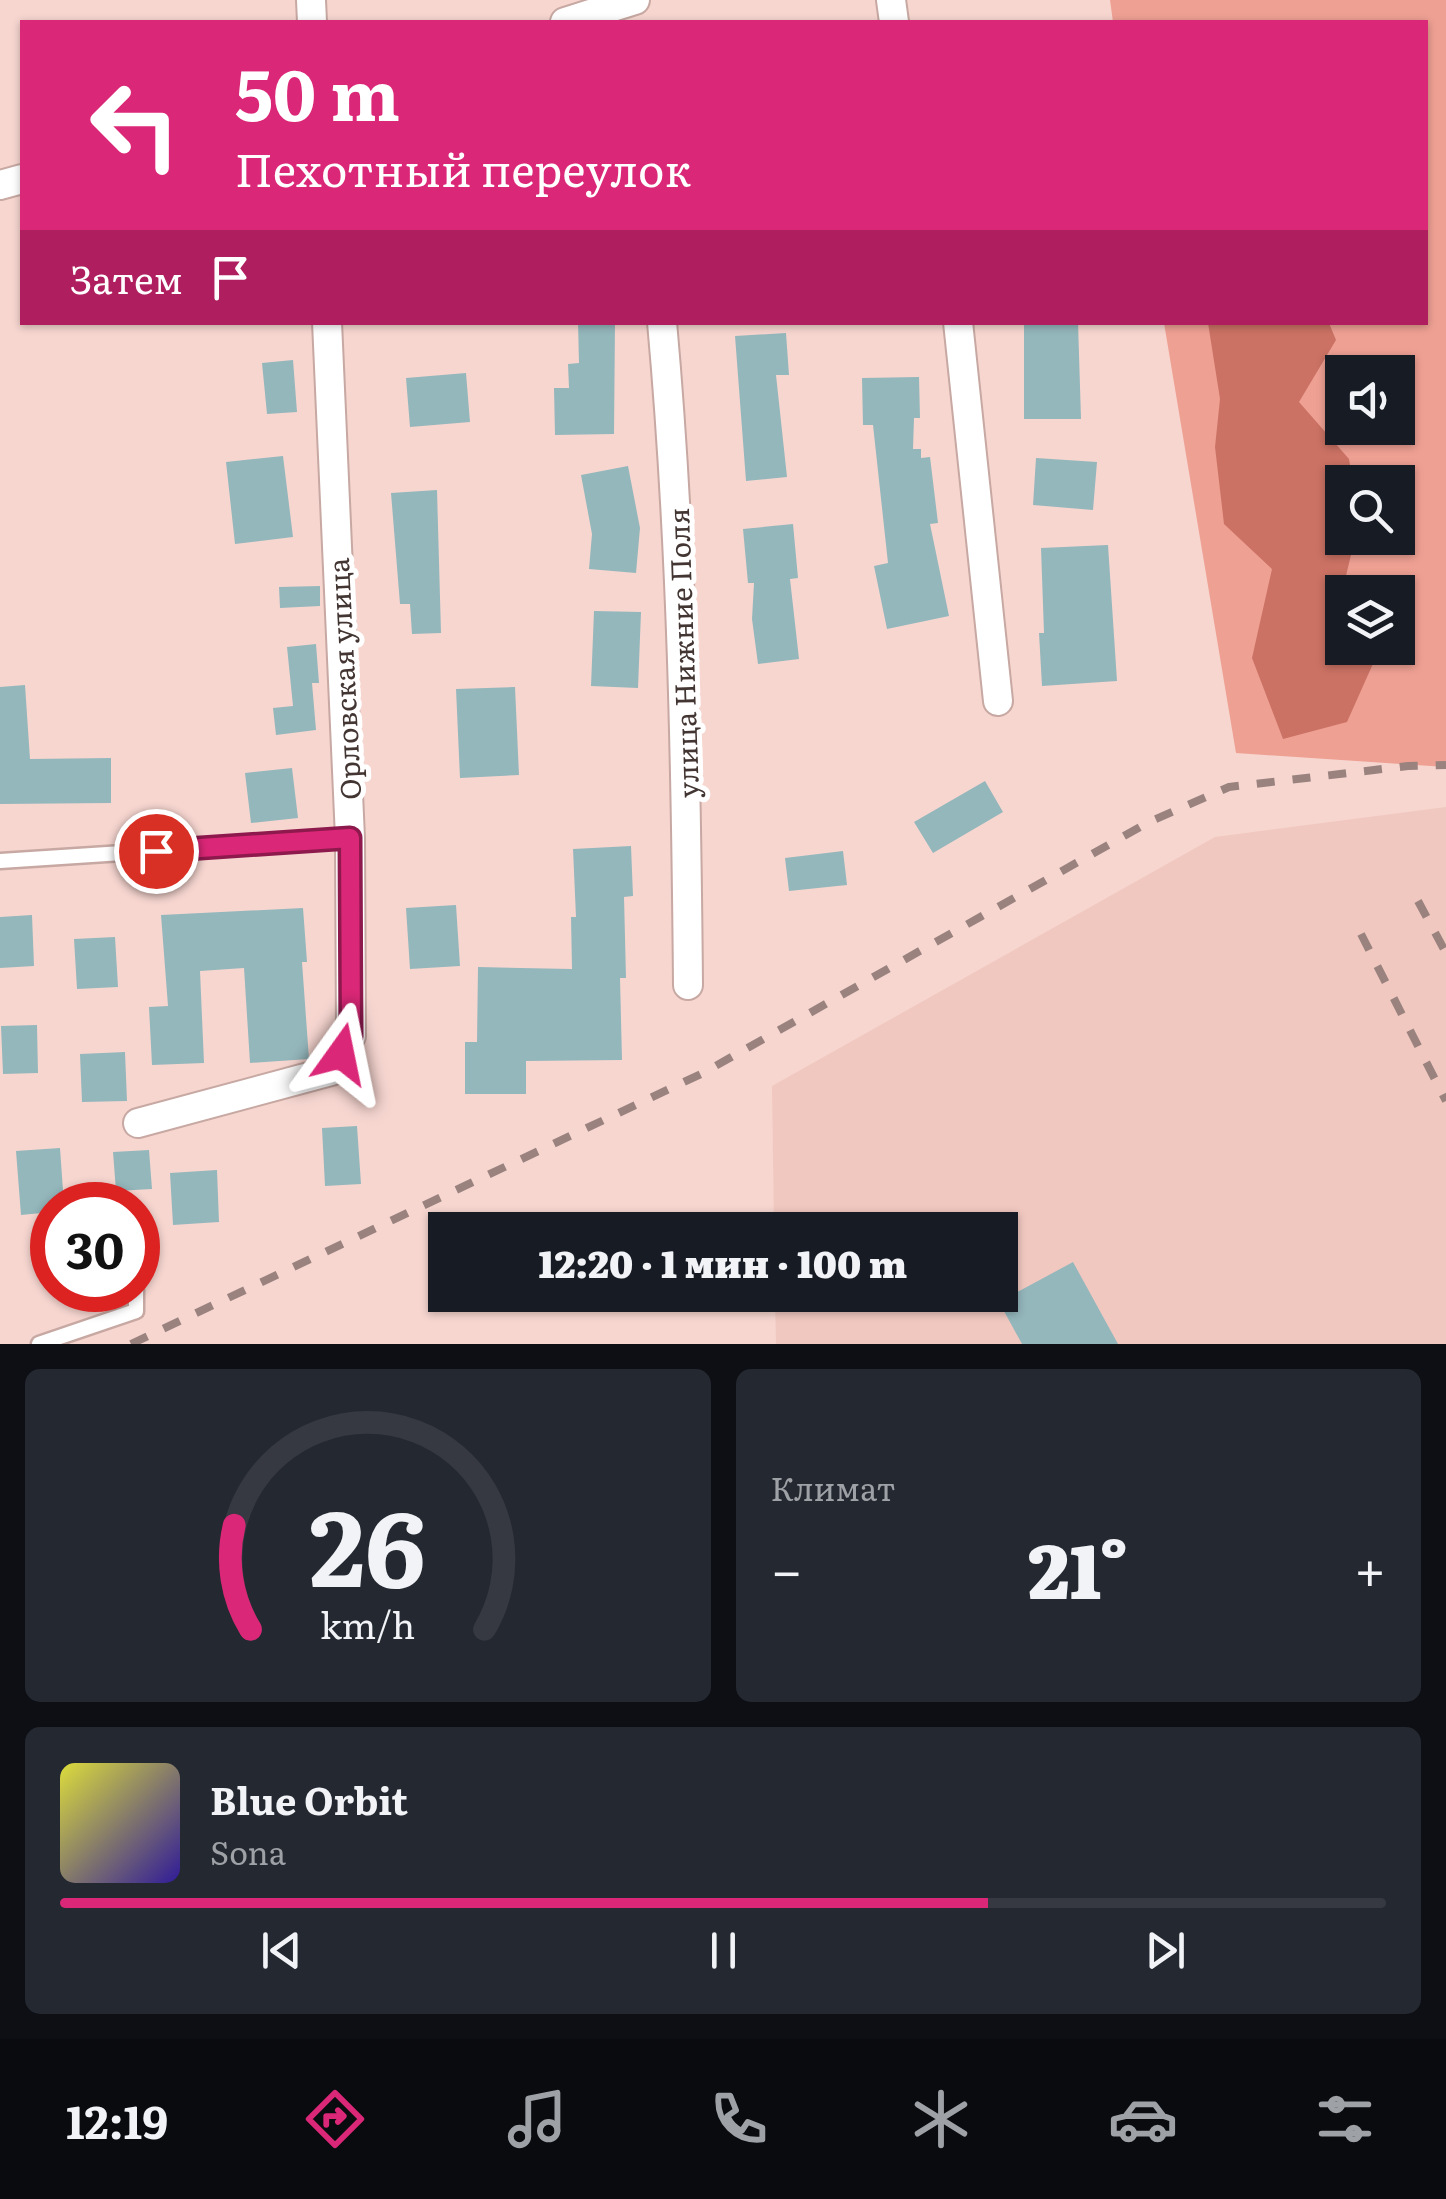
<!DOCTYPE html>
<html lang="ru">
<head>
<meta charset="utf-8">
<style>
	:root { --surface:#171b24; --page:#242831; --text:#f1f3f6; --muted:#9ea1a6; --line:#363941; --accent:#db2777 }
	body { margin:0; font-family:Literata,serif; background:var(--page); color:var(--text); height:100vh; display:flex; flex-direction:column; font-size:38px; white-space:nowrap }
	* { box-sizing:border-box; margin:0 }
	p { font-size:32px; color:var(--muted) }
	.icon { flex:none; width:55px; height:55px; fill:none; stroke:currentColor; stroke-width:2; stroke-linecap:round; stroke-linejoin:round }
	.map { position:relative; height:1344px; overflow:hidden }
	.panel { display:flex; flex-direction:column; gap:25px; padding:25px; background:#0d0f14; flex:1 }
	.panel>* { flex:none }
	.hud { position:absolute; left:20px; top:20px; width:1408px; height:305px; border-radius:0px; box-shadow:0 2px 8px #0004; background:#db2777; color:#fff; overflow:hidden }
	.tools { position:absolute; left:1325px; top:355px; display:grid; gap:20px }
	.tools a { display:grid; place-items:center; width:90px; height:90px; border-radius:0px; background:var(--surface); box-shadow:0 2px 8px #0004; font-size:50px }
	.speed { position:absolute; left:30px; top:1182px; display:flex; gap:20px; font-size:50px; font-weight:700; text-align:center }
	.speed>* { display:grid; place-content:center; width:130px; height:130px; border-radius:50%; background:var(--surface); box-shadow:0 2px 8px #0004; line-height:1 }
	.speed .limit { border:15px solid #d22; background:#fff; color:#111 }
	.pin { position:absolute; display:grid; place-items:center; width:85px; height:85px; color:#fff; margin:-42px; border:5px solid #fff; border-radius:50%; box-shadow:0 2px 10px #0007 }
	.me { position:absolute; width:110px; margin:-55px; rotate:12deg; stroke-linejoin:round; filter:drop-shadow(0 0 8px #0008) }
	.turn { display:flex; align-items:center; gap:35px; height:210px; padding:0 50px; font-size:45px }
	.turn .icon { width:130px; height:130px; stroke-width:2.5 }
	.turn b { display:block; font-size:70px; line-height:85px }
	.then { display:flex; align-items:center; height:95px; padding:0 50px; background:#0003; gap:20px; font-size:38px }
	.big { font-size:75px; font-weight:800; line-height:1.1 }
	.panel .tile { flex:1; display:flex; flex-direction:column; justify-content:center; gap:15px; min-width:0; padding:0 35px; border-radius:15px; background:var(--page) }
	.panel .dial { align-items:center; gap:0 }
	.dial svg { height:260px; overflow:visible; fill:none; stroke:var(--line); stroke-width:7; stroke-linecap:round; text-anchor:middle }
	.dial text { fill:var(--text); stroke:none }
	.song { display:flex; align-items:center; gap:30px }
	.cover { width:120px; height:120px; border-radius:15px; background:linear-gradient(135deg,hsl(60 70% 55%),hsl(250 70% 35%)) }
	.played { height:10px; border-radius:5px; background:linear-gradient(90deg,var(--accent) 70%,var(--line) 70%) }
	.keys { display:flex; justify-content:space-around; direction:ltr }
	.heat { display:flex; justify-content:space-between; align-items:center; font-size:55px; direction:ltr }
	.panel .tiles { flex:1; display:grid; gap:25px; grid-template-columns:1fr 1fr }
	.tile:last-child { grid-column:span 2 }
	.trip { position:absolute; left:428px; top:1212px; width:590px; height:100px; border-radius:0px; background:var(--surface); box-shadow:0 2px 8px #0004; font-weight:800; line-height:100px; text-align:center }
	.dock { display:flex; height:160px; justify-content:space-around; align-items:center; background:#090b0e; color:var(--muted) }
	.dock .icon { width:70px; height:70px }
	.dock .active { color:var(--accent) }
	.dock b { font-size:45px; color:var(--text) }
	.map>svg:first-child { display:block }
</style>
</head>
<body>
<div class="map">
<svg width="1446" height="1344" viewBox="0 0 1446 1344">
	<rect width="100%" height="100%" fill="#f7d6d0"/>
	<path fill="#f0c8c0" d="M1446,807V1344H776L775,1295H1000V1230H774L772,1086L1215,837Z"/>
	<path fill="#eea093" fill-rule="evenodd" d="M1110,0H1446V767L1236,753L1164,323L1425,322V22H1113ZM1342,372H1398V428H1342ZM1342,482H1398V538H1342ZM1342,592H1398V648H1342Z"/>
	<path fill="#cb7264" d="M1208,323H1329L1336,340L1299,402L1349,459L1353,482H1342V538H1355L1345,580L1358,592H1342V648H1380L1347,722L1283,739L1252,658L1272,569L1224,524L1215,447L1220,399Z"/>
	<path fill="#94b7bc" d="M578,322H615L614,434L555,435L554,388H569L568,364L579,363Z
		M1024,322H1078L1081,419H1024Z
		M786,333L789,375H776L787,477L746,481L735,336Z
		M293,360L297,412L267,414L262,363Z
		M466,373L470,422L410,427L406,378Z
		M919,377L920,418H914L913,449H921V458L930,457L938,523L930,524L949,616L887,629L874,566L888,563L873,425H863L862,378Z
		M283,456L293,537L235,544L226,462Z
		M1036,458L1097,462L1093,510L1033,505Z
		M628,466L640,528L636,573L589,569L592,534L581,475Z
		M437,490L441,633L412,634L410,604H400L391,493Z
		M793,524L798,578L790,579L799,659L758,664L752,619L754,583H748L743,529Z
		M1108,545L1117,681L1042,686L1039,633H1044L1041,548Z
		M320,586V606L280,608L279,587Z
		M594,611L641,612L638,688L591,686Z
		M316,644L319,683H312L316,730L276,735L273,708L293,706L287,647Z
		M25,685L30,759L111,758V803L0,804V687Z
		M515,687L519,775L460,778L456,689Z
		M292,768L298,818L251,823L245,773Z
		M985,781L1003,812L933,853L914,822Z
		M631,846L633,896L624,897L626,978H620L622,1060L526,1061V1094H465V1042H477L478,967L572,969L571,917H576L573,849Z
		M843,851L847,885L789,891L785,858Z
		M456,905L460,966L410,969L406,908Z
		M303,908L307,962H302L309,1059L250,1063L244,968L200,971L204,1063L152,1065L149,1007L168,1006L161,915Z
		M32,915L34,966L0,968V917Z
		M115,937L118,987L77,989L74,939Z
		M37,1025L38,1073L3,1074L1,1026Z
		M125,1052L127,1101L82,1102L80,1054Z
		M357,1126L361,1184L325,1186L322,1128Z
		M60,1148L64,1205H52V1212L21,1215L16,1151Z
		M149,1150L152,1189L116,1191L113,1152Z
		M217,1170L219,1222L173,1225L170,1173Z
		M1073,1262L1118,1344H1022L999,1302Z"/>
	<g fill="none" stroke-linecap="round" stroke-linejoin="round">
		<g stroke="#c7a8a2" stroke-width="19">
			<path id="lane" d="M0,861L350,838
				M39,1344L136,1311V1290"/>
		</g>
		<g stroke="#c7a8a2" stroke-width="32">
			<path id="street" d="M311,0L312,22
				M891,0L894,22
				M565,22L635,0
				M0,185L22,179
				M662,322C682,543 686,763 688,985
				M958,322L998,701
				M138,1123L331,1071L351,1036L350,838L327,322"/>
		</g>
		<use href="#lane" stroke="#fff" stroke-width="14"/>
		<use href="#street" stroke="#fff" stroke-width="28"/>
		<path stroke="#9a837f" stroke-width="8" stroke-dasharray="18 18" stroke-linecap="butt" d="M1418,901L1446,953
			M1361,934L1446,1101
			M131,1344L703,1073L1149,822L1229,787L1408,766L1446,765"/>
	</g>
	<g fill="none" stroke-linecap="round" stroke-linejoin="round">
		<g stroke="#8e194d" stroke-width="25">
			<path id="route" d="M156,851L350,838L351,1036L341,1054"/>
		</g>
		<use href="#route" stroke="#db2777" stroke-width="18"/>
	</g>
	<g text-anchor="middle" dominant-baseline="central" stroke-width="10" stroke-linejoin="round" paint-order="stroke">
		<g font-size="28" fill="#423532" stroke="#fff">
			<text transform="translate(682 653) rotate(-92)">улица Нижние Поля</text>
			<text transform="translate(343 679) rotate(-93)">Орловская улица</text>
		</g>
	</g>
</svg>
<div class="tools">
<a><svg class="icon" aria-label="sound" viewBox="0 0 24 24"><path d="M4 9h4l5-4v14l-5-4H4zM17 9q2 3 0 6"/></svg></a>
<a><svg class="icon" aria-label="search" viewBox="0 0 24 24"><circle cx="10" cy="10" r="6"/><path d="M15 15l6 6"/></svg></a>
<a><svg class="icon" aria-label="layers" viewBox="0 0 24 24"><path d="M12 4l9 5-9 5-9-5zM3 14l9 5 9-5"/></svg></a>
</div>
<div class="speed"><div class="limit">30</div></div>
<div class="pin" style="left:156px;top:851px;background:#d93025"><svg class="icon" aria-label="arrive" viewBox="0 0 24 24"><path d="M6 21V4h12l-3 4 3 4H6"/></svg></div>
<svg class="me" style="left:341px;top:1054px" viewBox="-20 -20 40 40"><path d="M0-17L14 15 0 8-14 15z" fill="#db2777" stroke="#fff" stroke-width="4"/></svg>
<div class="trip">12:20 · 1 мин · 100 m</div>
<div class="hud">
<div class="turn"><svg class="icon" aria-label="left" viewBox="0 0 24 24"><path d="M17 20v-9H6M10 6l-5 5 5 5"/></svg><div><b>50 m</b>Пехотный переулок</div></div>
<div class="then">Затем<svg class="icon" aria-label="arrive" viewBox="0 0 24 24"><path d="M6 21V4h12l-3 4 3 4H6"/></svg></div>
</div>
</div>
<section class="panel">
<div class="tiles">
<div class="tile dial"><svg viewBox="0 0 100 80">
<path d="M14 69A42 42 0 1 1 86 69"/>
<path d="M14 69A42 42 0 0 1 9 37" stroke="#db2777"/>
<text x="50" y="56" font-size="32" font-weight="700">26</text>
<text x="50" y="72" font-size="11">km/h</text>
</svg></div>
<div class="tile"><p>Климат</p>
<div class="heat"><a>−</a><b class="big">21°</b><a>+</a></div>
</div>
<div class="tile">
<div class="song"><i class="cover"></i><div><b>Blue Orbit</b><p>Sona</p></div></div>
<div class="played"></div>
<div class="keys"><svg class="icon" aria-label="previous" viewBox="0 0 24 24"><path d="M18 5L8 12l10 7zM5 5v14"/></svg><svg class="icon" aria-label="pause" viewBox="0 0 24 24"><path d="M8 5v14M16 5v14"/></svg><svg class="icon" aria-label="next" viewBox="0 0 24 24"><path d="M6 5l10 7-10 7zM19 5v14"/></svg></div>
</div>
</div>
</section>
<nav class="dock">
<b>12:19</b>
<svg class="icon active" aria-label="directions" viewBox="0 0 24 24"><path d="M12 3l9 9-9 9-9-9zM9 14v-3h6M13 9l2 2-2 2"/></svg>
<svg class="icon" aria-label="music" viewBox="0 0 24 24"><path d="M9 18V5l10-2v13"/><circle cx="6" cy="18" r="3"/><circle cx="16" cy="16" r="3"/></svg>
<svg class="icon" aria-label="phone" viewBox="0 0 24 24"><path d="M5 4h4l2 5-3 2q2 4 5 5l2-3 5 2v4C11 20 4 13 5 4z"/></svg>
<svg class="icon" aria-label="climate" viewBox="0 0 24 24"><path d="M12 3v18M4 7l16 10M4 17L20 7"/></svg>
<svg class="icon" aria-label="car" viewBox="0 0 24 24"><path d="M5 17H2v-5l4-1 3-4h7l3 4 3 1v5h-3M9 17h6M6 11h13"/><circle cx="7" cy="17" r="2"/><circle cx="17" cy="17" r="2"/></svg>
<svg class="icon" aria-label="filters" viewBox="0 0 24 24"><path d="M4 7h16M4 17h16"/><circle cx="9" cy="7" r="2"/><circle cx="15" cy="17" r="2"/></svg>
</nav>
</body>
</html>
